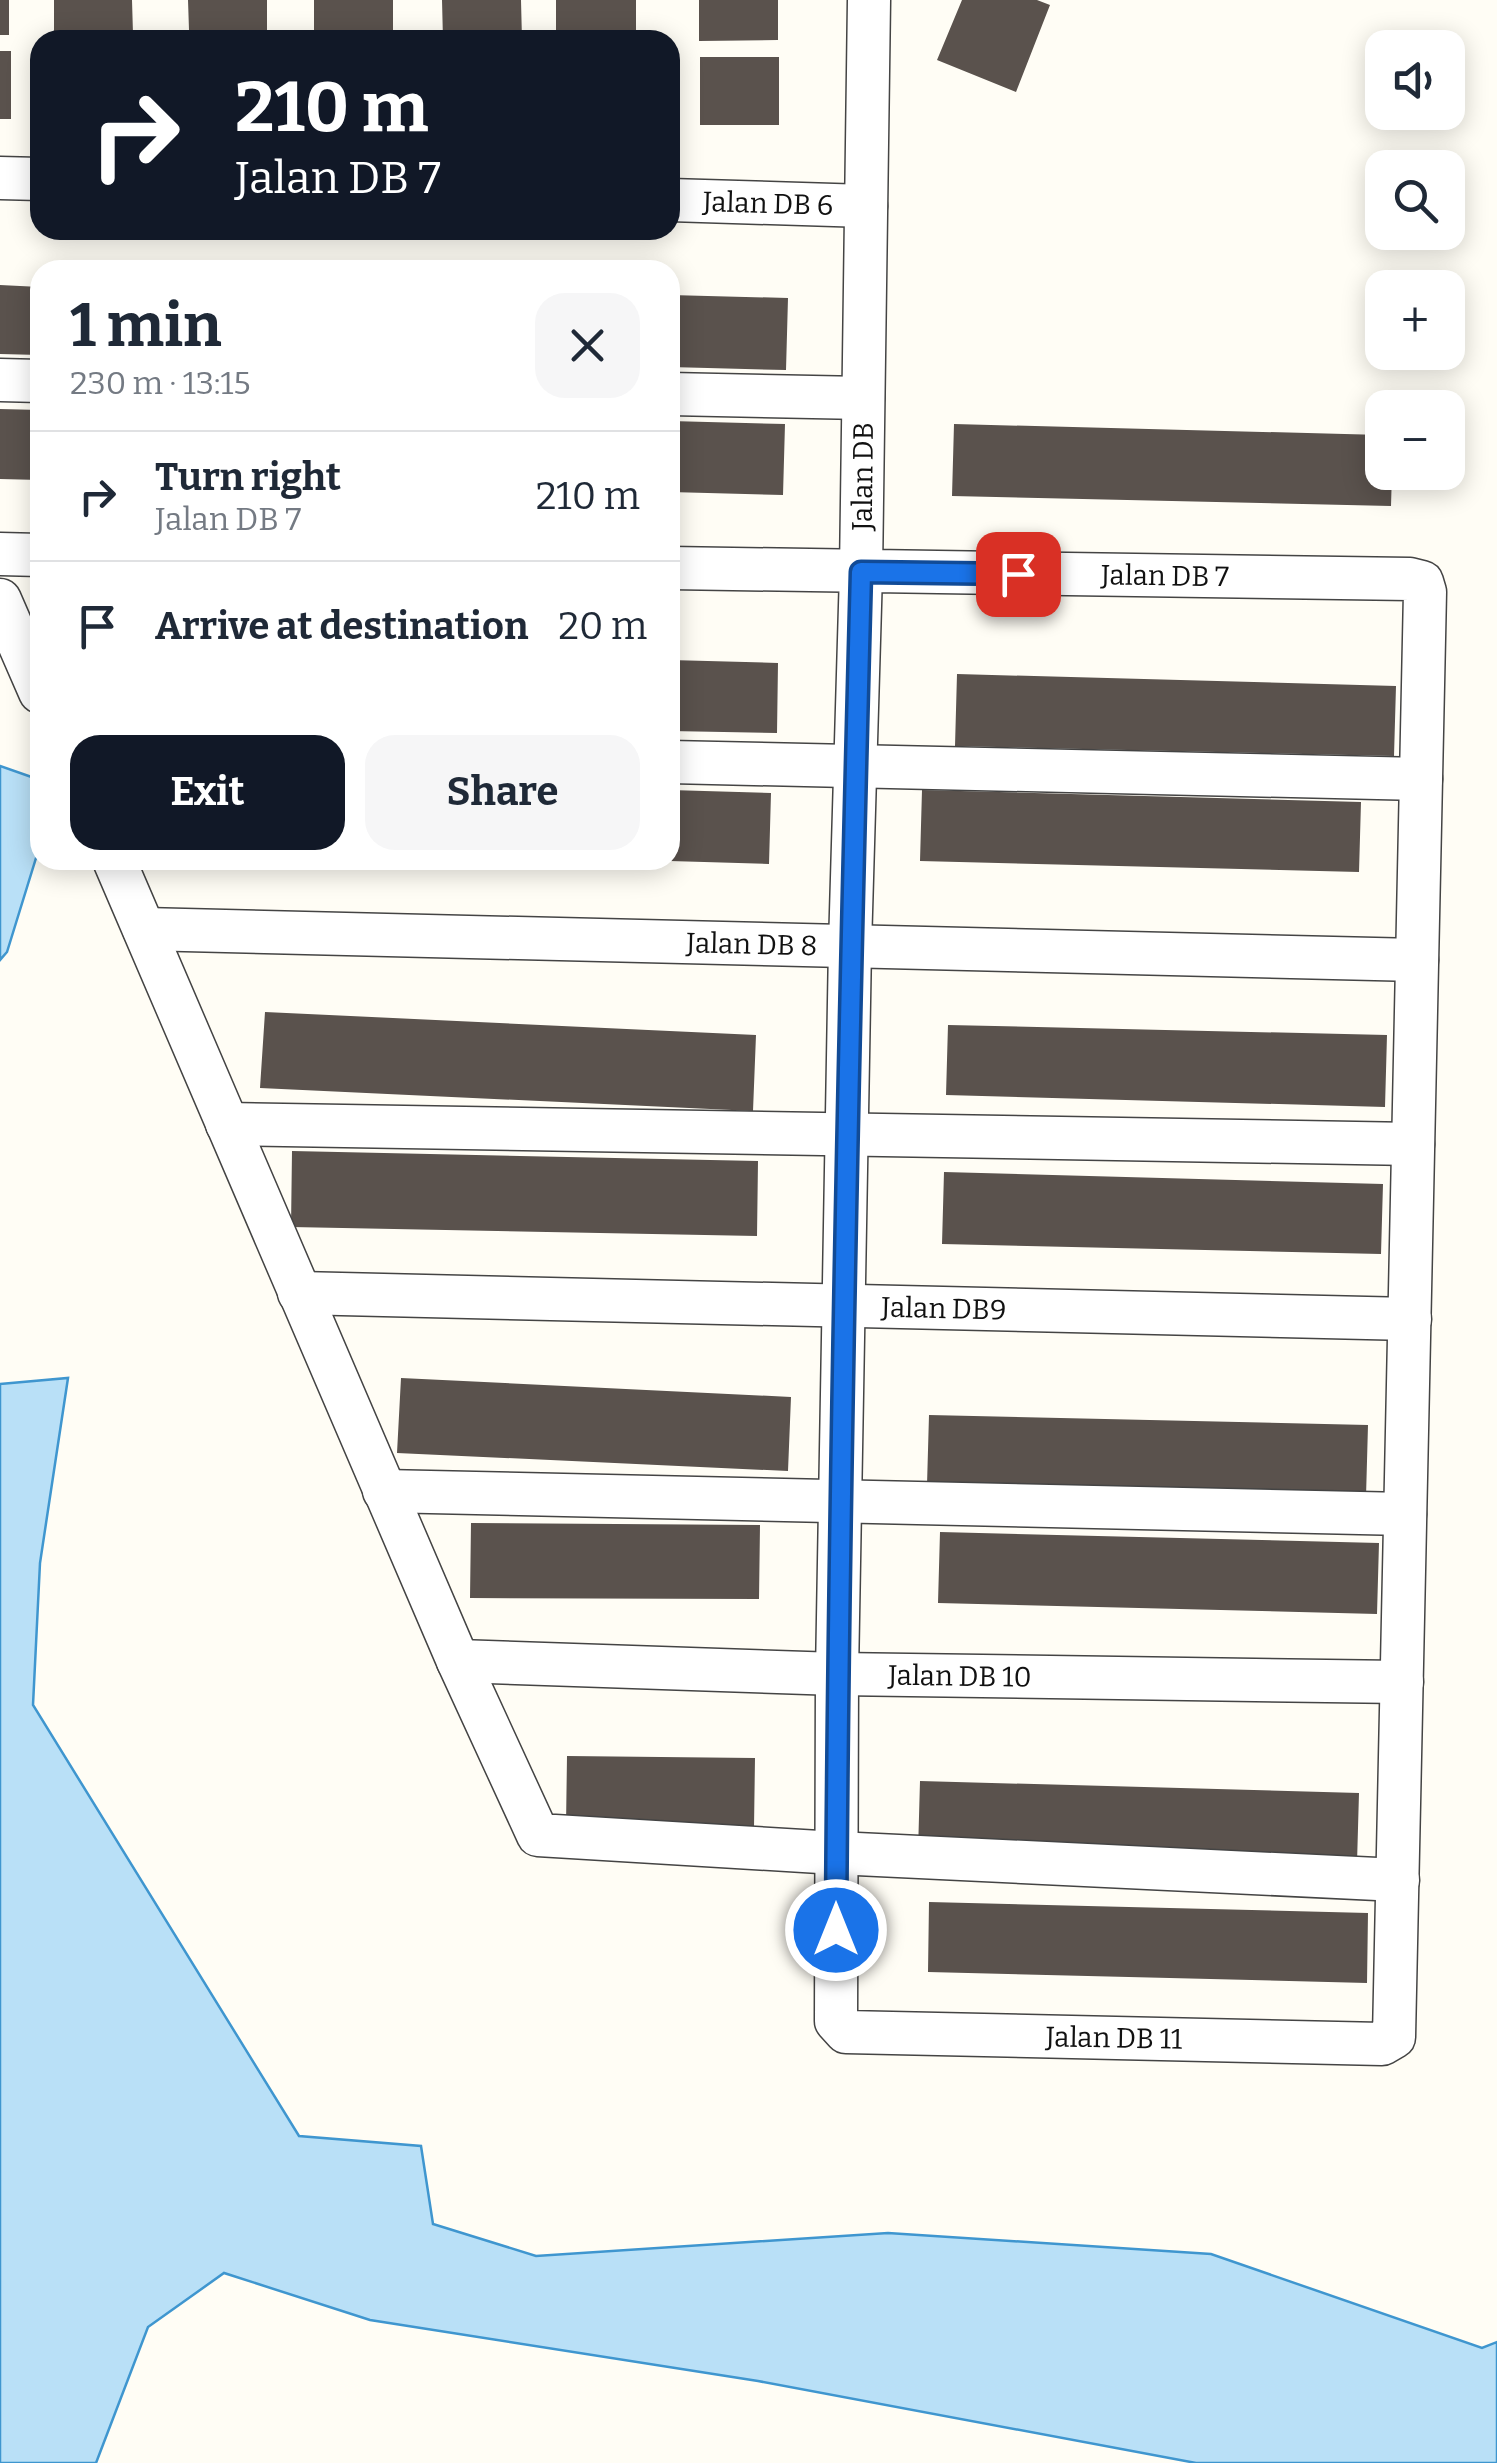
<!DOCTYPE html>
<meta charset="utf-8">
<style>
body{margin:0;font-family:Bitter,serif;background:#f6f6f7;color:#1f2937;height:100vh;display:flex;flex-direction:column;font-size:38px;white-space:nowrap}
*{box-sizing:border-box;margin:0}
p{font-size:32px;color:#747a83}
.icon{flex:none;width:55px;height:55px;fill:none;stroke:currentColor;stroke-width:2;stroke-linecap:round;stroke-linejoin:round}
.map{position:relative;flex:1;overflow:hidden}
.sheet{position:absolute;left:30px;top:260px;width:650px;height:610px;display:flex;flex-direction:column;background:#fff;border-radius:30px;box-shadow:0 5px 25px #0003}
.sheet>*{flex:none}
.guide{position:absolute;left:30px;top:30px;width:650px;height:210px;border-radius:30px;box-shadow:0 5px 25px #0003;background:#111827;color:#fff;overflow:hidden}
.fabs{position:absolute;left:1365px;top:30px;display:grid;gap:20px}
.fabs a{display:grid;place-items:center;width:100px;height:100px;border-radius:20px;background:#fff;box-shadow:0 5px 25px #0003;font-size:50px}
.pin{position:absolute;display:grid;place-items:center;width:85px;height:85px;color:#fff;margin:-42px;border-radius:20px;box-shadow:0 5px 15px #0006}
.me{position:absolute;width:110px;margin:-55px;rotate:0deg;stroke-linejoin:round;filter:drop-shadow(0 0 8px #0008)}
.turn{display:flex;align-items:center;gap:35px;height:210px;padding:0 40px;font-size:45px}
.turn .icon{width:130px;height:130px;stroke-width:2.5}
.turn b{display:block;font-size:70px;line-height:85px}
.round{display:grid;place-items:center;flex:none;width:105px;height:105px;border-radius:30px;background:#f6f6f7}
.head{display:flex;align-items:center;justify-content:space-between;height:170px;padding:0 40px}
h1{font-size:60px;font-weight:700;line-height:75px}
.button{display:flex;gap:20px;margin-top:auto;padding:20px 40px}
.button a{flex:1;height:115px;border-radius:30px;background:#111827;color:#fff;font-size:40px;font-weight:700;line-height:115px;text-align:center}
.button a+a{background:#f6f6f7;color:#1f2937}
ul{padding:0;list-style:none}
li{display:flex;align-items:center;gap:30px;height:130px;padding:0 40px;border-top:2px solid #e0e1e3}
li div{flex:1}
li b{display:block;font-size:38px}
li em{font-style:normal}
.map>svg:first-child{display:block}
.water{fill:#b9e0f7;stroke:#3f96cf;stroke-width:2.5}
.building{fill:#5a524d}
.lines{fill:none;stroke-linecap:round;stroke-linejoin:round}
.minor-casing{stroke:#444;stroke-width:45}
.minor{stroke:#fff;stroke-width:42}
.route-casing{stroke:#114b97;stroke-width:25}
.route{stroke:#1a73e8;stroke-width:18}
.labels{text-anchor:middle;dominant-baseline:central;stroke-width:10;stroke-linejoin:round;paint-order:stroke}
.street-label{font-size:28px;fill:#111;stroke:#fff}
</style>
<div class="map">
<svg width="1497" height="2463" viewBox="0 0 1497 2463">
<rect width="100%" height="100%" fill="#fffdf5"/>
<path class="water" d="M0 766 40 780V845L7 952 0 960Z
M68 1378 40 1563 33 1705 299 2136 421 2146 433 2224 536 2256 888 2233 1211 2254 1482 2348 1497 2342V2463H1196L758 2381 370 2320 224 2273 148 2327 96 2463H0V1384Z"/>
<path class="building" d="M0 0H9V35H0Z
M54 0H132L133 34 54 35Z
M188 0H267V30H189Z
M314 0H393V36L314 37Z
M442 0H521L522 40H443Z
M556 0H636V40H556Z
M699 0H778V40L699 41Z
M962 0H1037L1050 5 1016 92 937 60Z
M0 51H11V119H0Z
M700 57H779V125H700Z
M0 285 40 287V355L0 354Z
M670 295 788 298 786 370 670 367Z
M0 409 40 410V480L0 479Z
M670 421 785 424 783 495 670 492Z
M954 424 1382 435V472H1392L1391 506 952 496Z
M670 660 778 663 777 733 670 731Z
M957 674 1396 686 1394 756 955 746Z
M670 790 771 793 769 864 670 861Z
M922 790 1361 802 1359 872 920 861Z
M265 1012 756 1035 753 1111 260 1088Z
M948 1025 1387 1035 1385 1107 946 1095Z
M292 1151 758 1161 757 1236 291 1227Z
M944 1172 1383 1184 1381 1254 942 1244Z
M401 1378 791 1397 788 1471 397 1453Z
M929 1415 1368 1425 1366 1497 927 1485Z
M471 1523 760 1525 759 1599 470 1598Z
M940 1532 1379 1543 1377 1614 938 1603Z
M567 1756 755 1758 754 1828 566 1826Z
M920 1781 1359 1793 1357 1863 918 1852Z
M929 1902 1368 1913 1367 1983 928 1972Z"/>
<g class="lines">
<g class="minor-casing">
<g id="minor">
<path d="M0 178 40 179"/>
<path id="s1" d="M670 200 866 206"/>
<path d="M0 380 40 381"/>
<path d="M670 394 863 398"/>
<path d="M0 554 40 555"/>
<path id="s2" d="M670 568 1410 579 1422 582 1425 592 1394 2037 1382 2044 846 2032 836 2021 837 1674 850 946 861 572 869 0"/>
<path d="M0 600 40 692"/>
<path d="M670 762 1421 779"/>
<path d="M114 860 458 1661 538 1835 836 1853 1398 1880"/>
<path id="s3" d="M144 929 1417 960"/>
<path d="M227 1124 1413 1144"/>
<path id="s4" d="M299 1293 1410 1319"/>
<path d="M384 1491 1405 1514"/>
<path id="s5" d="M458 1661 837 1674 1402 1682"/>
</g>
</g>
<use href="#minor" class="minor"/>
</g>
<g class="lines">
<g class="route-casing">
<path id="route" d="M836 1930C839 1477 849 1024 861 572L1018 574"/>
</g>
<use href="#route" class="route"/>
</g>
<g class="labels">
<g class="street-label">
<text stroke="none"><textPath href="#s1" startOffset="98">Jalan DB 6</textPath></text>
<text stroke="none"><textPath href="#s2" startOffset="4318">Jalan DB</textPath></text>
<text stroke="none"><textPath href="#s2" startOffset="495">Jalan DB 7</textPath></text>
<text stroke="none"><textPath href="#s3" startOffset="608">Jalan DB 8</textPath></text>
<text stroke="none"><textPath href="#s4" startOffset="645">Jalan DB9</textPath></text>
<text stroke="none"><textPath href="#s5" startOffset="502">Jalan DB 10</textPath></text>
<text transform="translate(1114 2038) rotate(1)">Jalan DB 11</text>
</g>
</g>
</svg>
<div class="fabs">
<a><svg class="icon" aria-label="sound" viewBox="0 0 24 24"><path d="M4 9h4l5-4v14l-5-4H4zM17 9q2 3 0 6"/></svg></a>
<a><svg class="icon" aria-label="search" viewBox="0 0 24 24"><circle cx="10" cy="10" r="6"/><path d="M15 15l6 6"/></svg></a>
<a>+</a>
<a>−</a>
</div>
<div class="pin" style="left:1018px;top:574px;background:#d93025"><svg class="icon" aria-label="arrive" viewBox="0 0 24 24"><path d="M6 21V4h12l-3 4 3 4H6"/></svg></div>
<svg class="me" style="left:836px;top:1930px" viewBox="-20 -20 40 40"><circle r="17" fill="#1a73e8" stroke="#fff" stroke-width="3"/><path d="M0-11L8 9 0 5-8 9z" fill="#fff"/></svg>
<div class="guide">
<div class="turn"><svg class="icon" aria-label="right" viewBox="0 0 24 24"><path d="M7 20v-9h11M14 6l5 5-5 5"/></svg><div><b>210 m</b>Jalan DB 7</div></div>
</div>
<section class="sheet">
<div class="head"><div><h1>1 min</h1><p>230 m · 13:15</p></div><a class="round"><svg class="icon" aria-label="close" viewBox="0 0 24 24"><path d="M6 6l12 12M18 6L6 18"/></svg></a></div>
<ul>
<li><svg class="icon" aria-label="right" viewBox="0 0 24 24"><path d="M7 20v-9h11M14 6l5 5-5 5"/></svg><div><b>Turn right</b><p>Jalan DB 7</p></div><em>210 m</em></li>
<li><svg class="icon" aria-label="arrive" viewBox="0 0 24 24"><path d="M6 21V4h12l-3 4 3 4H6"/></svg><div><b>Arrive at destination</b></div><em>20 m</em></li>
</ul>
<div class="button"><a>Exit</a><a>Share</a></div>
</section>
</div>
